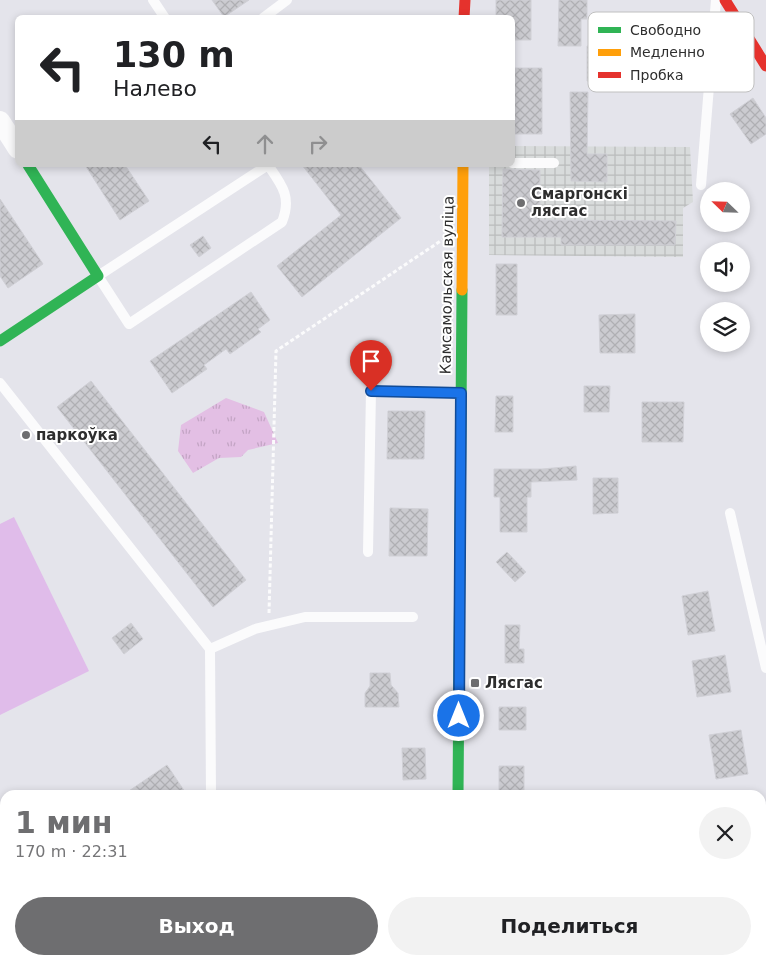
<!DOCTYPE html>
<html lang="ru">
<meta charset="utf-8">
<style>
body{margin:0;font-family:"DejaVu Sans",sans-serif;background:#f2f2f2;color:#202124;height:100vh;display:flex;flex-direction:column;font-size:19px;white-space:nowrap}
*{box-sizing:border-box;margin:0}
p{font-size:16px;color:#757577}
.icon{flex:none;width:28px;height:28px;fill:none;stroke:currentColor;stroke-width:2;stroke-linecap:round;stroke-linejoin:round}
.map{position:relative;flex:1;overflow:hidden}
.details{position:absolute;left:0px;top:790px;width:766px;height:175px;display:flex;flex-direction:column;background:#fff;border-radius:15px 15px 0 0;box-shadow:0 2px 8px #0003}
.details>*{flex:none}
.top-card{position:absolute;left:15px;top:15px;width:500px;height:152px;border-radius:8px;box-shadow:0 2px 8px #0003;background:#fff;color:#202124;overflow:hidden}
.needle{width:32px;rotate:293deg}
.fabs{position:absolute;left:700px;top:182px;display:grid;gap:10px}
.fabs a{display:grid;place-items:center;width:50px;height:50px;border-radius:50%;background:#fff;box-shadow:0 2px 8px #0003;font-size:25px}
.pin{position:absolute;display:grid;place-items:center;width:42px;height:42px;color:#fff;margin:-51px -21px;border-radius:50% 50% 50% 0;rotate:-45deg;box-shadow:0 0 5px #0007}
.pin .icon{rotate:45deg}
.me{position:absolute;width:55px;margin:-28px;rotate:0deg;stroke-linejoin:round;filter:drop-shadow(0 0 4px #0008)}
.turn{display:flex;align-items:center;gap:18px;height:105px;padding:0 15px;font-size:22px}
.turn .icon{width:65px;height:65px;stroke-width:2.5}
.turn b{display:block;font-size:35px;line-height:42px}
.lanes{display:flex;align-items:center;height:48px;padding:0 15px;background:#0003;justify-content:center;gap:25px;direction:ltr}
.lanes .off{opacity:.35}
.round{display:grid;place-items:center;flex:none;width:52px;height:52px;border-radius:26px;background:#f2f2f2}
.head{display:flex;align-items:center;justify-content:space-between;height:85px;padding:0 15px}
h1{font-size:30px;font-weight:700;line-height:38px;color:#6e6e70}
.button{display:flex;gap:10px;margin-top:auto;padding:10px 15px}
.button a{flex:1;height:58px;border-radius:30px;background:#6e6e70;color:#fff;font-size:20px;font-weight:700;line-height:58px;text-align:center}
.button a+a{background:#f2f2f2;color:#202124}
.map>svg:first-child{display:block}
.industrial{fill:url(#industrial-grid)}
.park{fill:url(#park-tufts)}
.pitch{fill:#e0bcea}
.building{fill:url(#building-cross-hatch);stroke:#d0d0d6}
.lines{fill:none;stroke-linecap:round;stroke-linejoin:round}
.path{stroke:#fbfbfc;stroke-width:3;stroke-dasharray:4 2.5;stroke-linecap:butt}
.lane{stroke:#fbfbfc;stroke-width:10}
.street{stroke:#fbfbfc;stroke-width:20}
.fast{stroke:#30b455;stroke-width:11}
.slow{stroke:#ff9f0a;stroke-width:11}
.jam{stroke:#e5322d;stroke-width:11}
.route-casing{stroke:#114b97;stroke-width:12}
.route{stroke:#1a73e8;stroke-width:9}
.poi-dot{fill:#6e6e70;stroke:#fff;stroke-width:2}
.labels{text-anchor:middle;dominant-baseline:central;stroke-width:4;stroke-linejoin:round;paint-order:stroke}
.poi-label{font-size:15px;font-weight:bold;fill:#2e2e2e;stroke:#fff;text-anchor:start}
.street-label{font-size:15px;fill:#2e2e2e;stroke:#fff}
.key{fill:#fff;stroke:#c0c0c0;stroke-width:1}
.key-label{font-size:14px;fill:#2e2e2e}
</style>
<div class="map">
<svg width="766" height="965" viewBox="0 0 766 965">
<defs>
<pattern id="industrial-grid" width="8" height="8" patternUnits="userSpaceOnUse" patternTransform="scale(1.25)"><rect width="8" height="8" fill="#d8dbdb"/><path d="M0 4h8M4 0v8" fill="none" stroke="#babcbc"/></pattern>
<pattern id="park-tufts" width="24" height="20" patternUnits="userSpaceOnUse" patternTransform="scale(1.25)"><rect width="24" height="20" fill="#e3bfe4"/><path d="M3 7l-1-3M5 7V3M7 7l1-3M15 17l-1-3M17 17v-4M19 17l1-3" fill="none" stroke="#c3a4c4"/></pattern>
<pattern id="building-cross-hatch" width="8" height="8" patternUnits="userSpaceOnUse" patternTransform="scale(1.25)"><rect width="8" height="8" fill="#cbcbd0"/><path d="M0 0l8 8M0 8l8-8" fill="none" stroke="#afafb3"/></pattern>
</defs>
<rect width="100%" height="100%" fill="#e4e4eb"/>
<path class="industrial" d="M513 146 690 147 693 202 683 208V257L489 255V165H512Z"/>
<path class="park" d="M226 398 264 412 278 443 248 450 241 457 219 458 193 473 178 451 181 425Z"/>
<path class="pitch" d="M14 517 89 671 0 715V524Z"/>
<path class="building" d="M212 0H249L224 17Z
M496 0H531V40H512V18H496Z
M559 0H587V19H581V46H558Z
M587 46H608V81H587Z
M512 68H542V134H512Z
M570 92H588L587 154H607V182L571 181Z
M753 98 766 118V134L751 144 730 114Z
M85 165H125L149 201 120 220Z
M302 165H359L401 218 302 297 277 266 341 215Z
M503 169 540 170V220L676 221 675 245H561V237H502Z
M0 199 43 264 8 288 0 276Z
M203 236 211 248 199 257 190 245Z
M496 264H517V315H496Z
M251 292 270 320 258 329 261 332 230 354 226 349 204 365 207 369 172 393 150 361Z
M635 314V353H600L599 315Z
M91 381 246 580 213 607 57 407Z
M584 386H610L609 412H584Z
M496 396H513V432H495Z
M642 402H684L683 442H642Z
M388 411H425L424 459H387Z
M576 466 577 480 531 482V497H527V532H500V497H494V469H542Z
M593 478H618V513L593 514Z
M390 508 428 509 427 556H389Z
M507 552 526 572 515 582 496 562Z
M708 591 715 631 688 635 682 596Z
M131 623 143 639 124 654 112 638Z
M505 625H520L519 649H524V663H505Z
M725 655 731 692 697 697 692 661Z
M370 673H390L391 685 398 693 399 707H365V693L370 686Z
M499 707H526V730H499Z
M741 730 748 774 716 779 709 735Z
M402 748H425L426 779 403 780Z
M167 765 187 795H123Z
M499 766H524V792H499Z"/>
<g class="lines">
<path class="path" d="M269 613 276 351 442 240"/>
<path class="lane" d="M153 0 165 18
M263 18 287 0
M512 163H554
M268 165C282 185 292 197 282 222L129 324 98 276 268 165
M701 185 716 0
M0 383 210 649 211 795
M730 513 766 668
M368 552 371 391 461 393
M210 649 255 629 305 617H413
M62 965 69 960"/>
<path class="street" d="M0 121 18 149"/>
<path class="fast" d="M0 341 98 276 28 165
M458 795 462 290
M457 960V965"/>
<path class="slow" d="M462 290 463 165"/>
<path class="jam" d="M725 0 766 66
M464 18 465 0"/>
</g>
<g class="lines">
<g class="route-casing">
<path id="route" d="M371 391 461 393 459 716"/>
</g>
<use href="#route" class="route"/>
</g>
<g class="poi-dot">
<circle cx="521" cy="203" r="5"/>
<circle cx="26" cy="435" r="5"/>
<rect x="470" y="678" width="10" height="10" rx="2.5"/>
</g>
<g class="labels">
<g class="poi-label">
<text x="531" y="194">Смаргонскі<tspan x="531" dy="17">лясгас</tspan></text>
<text x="36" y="435">паркоўка</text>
<text x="485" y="683">Лясгас</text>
</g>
<g class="street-label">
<text transform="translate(447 285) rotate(-89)">Камсамольская вуліца</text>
</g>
</g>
<rect x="588" y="12" width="166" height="80" rx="8" class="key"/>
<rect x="598" y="27" width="23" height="6" fill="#30b455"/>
<rect x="598" y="49" width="23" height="7" fill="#ff9f0a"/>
<rect x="598" y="72" width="23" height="6" fill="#e5322d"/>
<g class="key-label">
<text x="630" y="35">Свободно</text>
<text x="630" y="57">Медленно</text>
<text x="630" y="80">Пробка</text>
</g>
</svg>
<div class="fabs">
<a><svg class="needle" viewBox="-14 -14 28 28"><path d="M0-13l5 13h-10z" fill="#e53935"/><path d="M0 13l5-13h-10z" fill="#757577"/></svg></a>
<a><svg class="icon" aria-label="sound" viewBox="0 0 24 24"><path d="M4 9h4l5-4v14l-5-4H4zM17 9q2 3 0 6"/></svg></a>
<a><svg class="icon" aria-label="layers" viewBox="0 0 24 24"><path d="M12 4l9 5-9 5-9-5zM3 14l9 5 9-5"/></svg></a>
</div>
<div class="pin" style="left:371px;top:391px;background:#d93025"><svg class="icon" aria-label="arrive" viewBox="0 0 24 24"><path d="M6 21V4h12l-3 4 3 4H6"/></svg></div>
<svg class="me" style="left:459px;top:716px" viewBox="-20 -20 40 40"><circle r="17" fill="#1a73e8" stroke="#fff" stroke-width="3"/><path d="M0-11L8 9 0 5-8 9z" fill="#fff"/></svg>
<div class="top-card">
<div class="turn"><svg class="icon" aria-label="left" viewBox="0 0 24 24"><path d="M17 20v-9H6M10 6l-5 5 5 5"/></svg><div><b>130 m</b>Налево</div></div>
<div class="lanes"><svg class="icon" aria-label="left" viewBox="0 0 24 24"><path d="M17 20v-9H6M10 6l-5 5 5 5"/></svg><svg class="icon off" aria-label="ahead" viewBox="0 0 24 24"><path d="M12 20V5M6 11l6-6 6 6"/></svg><svg class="icon off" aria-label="right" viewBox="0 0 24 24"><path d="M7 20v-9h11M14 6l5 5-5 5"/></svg></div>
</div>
<section class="details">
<div class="head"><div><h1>1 мин</h1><p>170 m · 22:31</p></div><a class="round"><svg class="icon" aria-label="close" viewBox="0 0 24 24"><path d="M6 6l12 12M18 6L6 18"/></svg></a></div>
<div class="button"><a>Выход</a><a>Поделиться</a></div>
</section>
</div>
